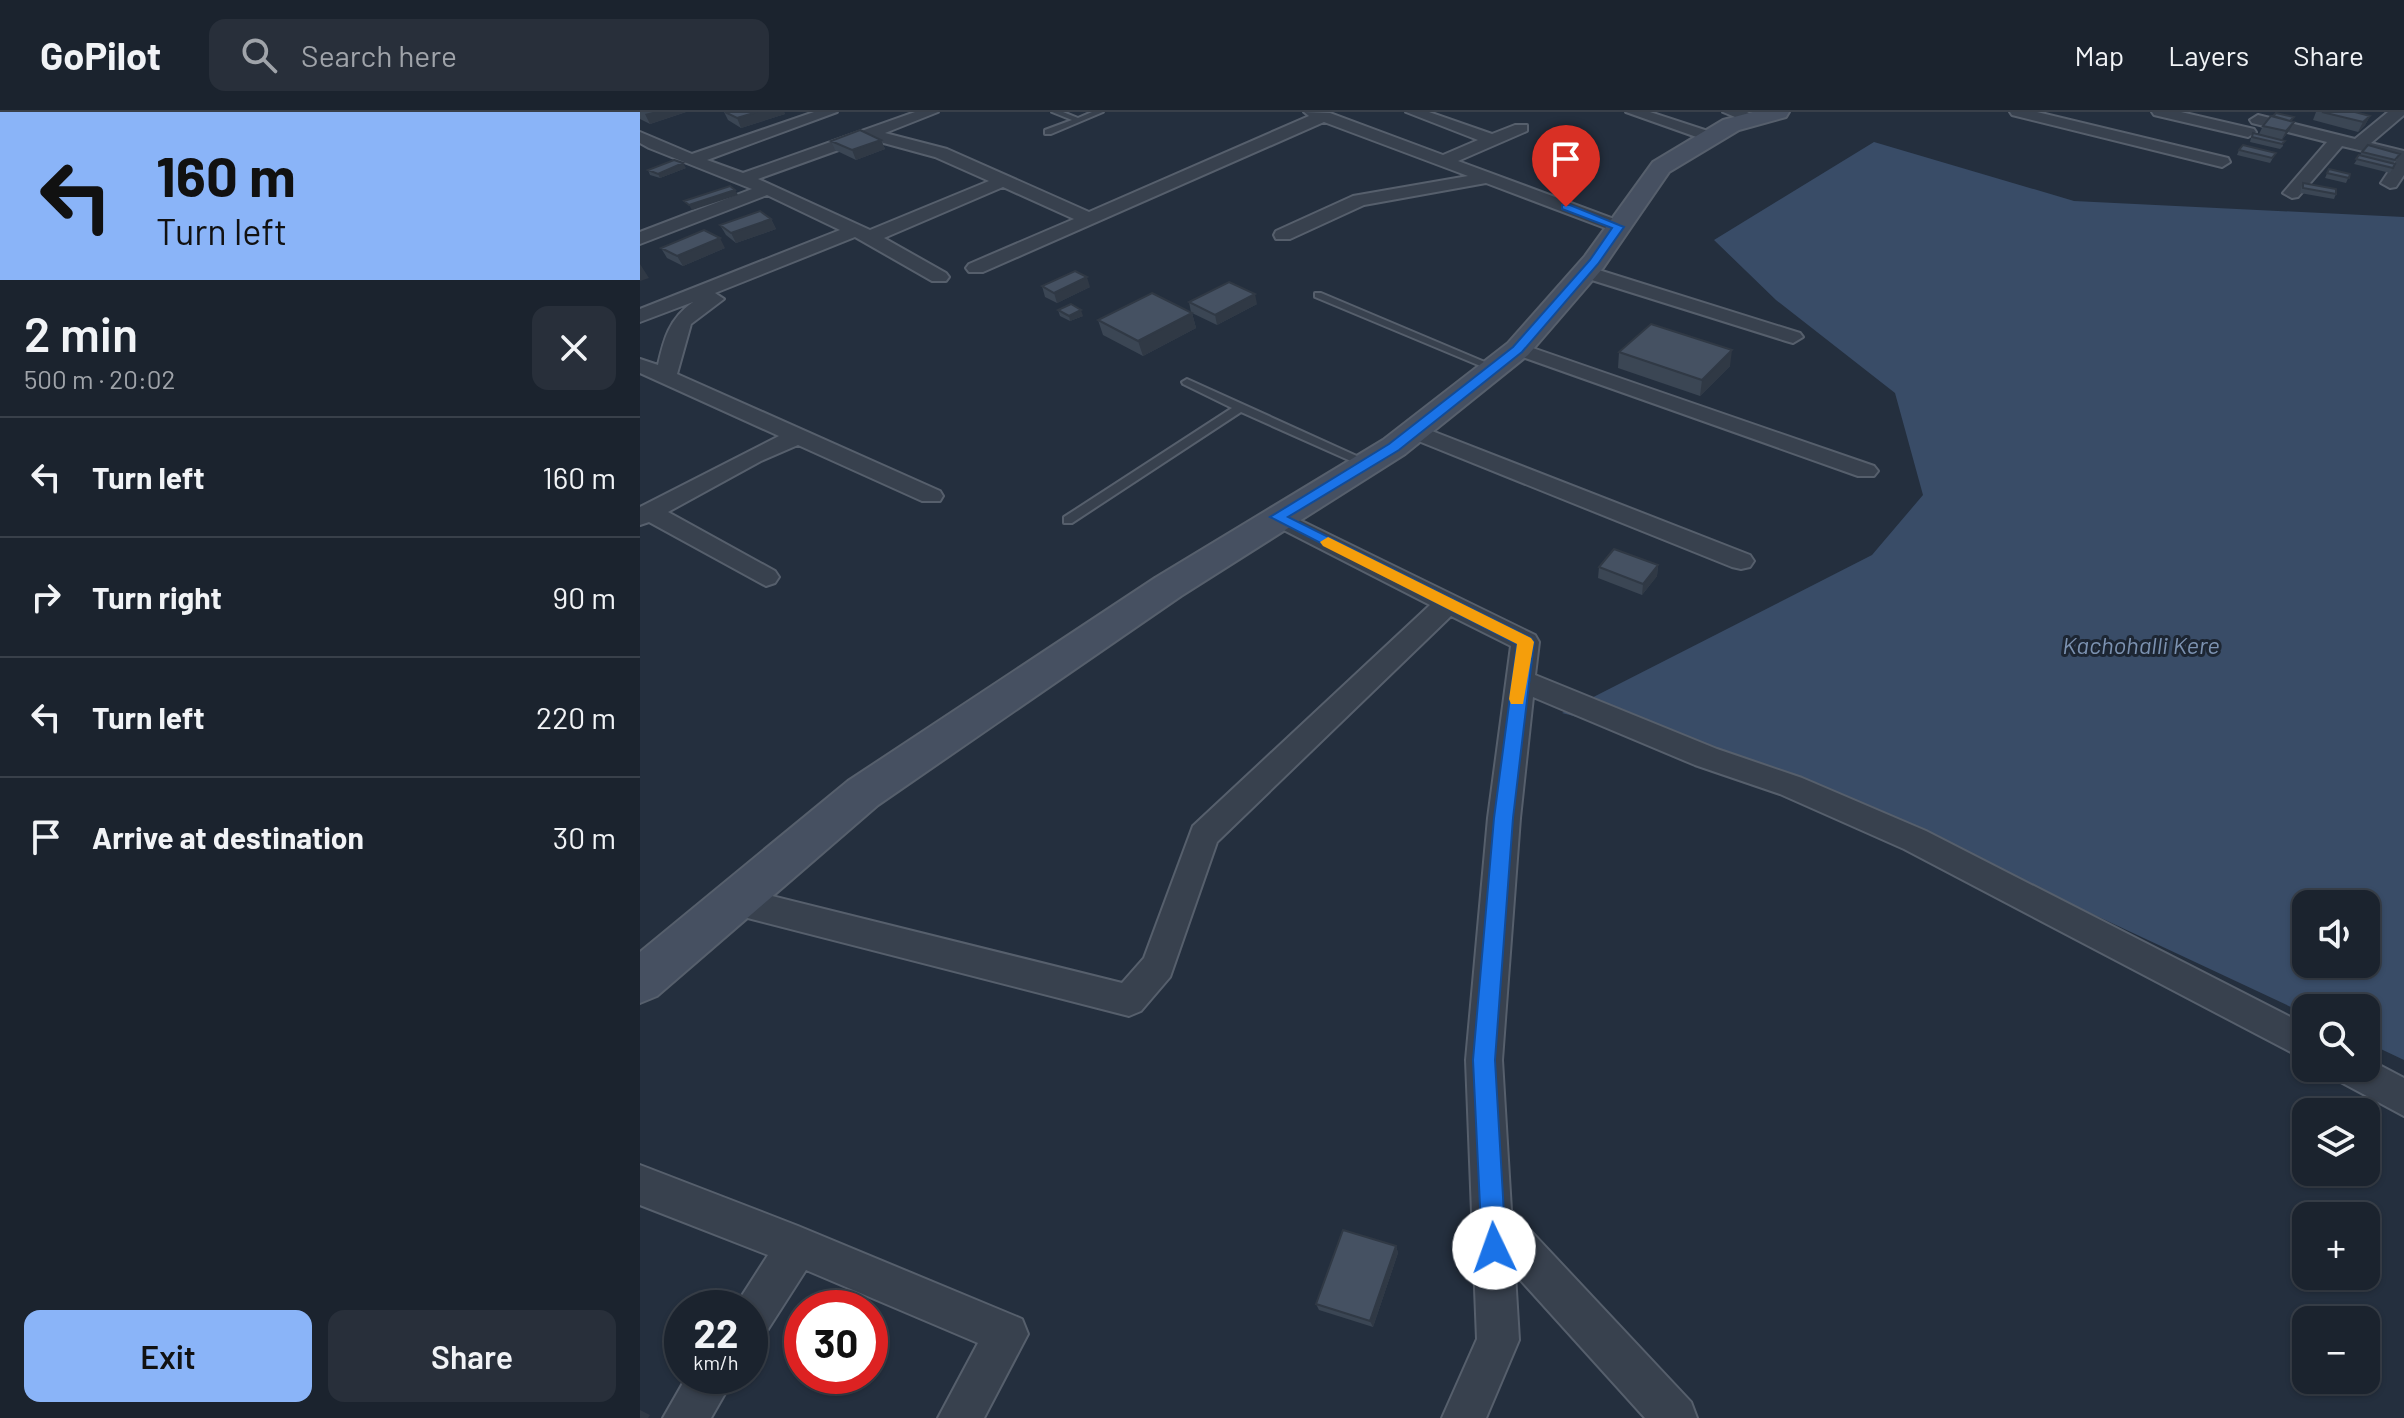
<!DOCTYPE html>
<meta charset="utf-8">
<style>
body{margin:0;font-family:Barlow,sans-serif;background:#282f3a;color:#f1f3f6;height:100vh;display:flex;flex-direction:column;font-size:30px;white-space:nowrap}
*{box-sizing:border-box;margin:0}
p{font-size:26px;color:#a0a4aa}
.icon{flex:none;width:44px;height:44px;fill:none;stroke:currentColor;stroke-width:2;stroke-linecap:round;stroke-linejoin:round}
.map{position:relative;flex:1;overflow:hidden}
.drawer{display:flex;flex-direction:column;background:#1b232e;width:640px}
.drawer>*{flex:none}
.top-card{background:#8ab4f8;color:#111;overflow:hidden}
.buttons{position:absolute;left:1652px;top:778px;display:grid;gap:16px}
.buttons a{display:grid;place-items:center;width:88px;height:88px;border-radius:16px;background:#1b232e;box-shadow:0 2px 6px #0004,0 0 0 2px #39404a;font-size:40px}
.speed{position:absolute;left:24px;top:1178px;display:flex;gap:16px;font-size:40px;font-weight:700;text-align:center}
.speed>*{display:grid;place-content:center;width:104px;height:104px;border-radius:50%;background:#1b232e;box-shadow:0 2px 6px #0004,0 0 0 2px #39404a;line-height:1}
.speed small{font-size:20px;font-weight:400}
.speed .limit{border:12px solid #d22;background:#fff;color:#111}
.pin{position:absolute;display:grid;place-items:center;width:68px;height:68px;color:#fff;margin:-82px -34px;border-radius:50% 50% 50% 0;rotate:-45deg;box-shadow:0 0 8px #0007}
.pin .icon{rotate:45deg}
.me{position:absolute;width:88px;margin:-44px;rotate:357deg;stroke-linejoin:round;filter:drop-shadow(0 0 6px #0008)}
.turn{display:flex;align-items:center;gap:28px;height:168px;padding:0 24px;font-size:36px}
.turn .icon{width:104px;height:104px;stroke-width:2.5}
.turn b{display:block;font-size:56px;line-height:68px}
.round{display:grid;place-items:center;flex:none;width:84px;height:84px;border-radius:16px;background:#282f3a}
.overview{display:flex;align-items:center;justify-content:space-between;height:136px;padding:0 24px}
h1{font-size:48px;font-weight:600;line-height:60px}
.primary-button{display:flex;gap:16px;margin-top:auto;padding:16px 24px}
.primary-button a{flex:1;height:92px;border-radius:16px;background:#8ab4f8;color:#111;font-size:32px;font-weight:600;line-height:92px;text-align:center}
.primary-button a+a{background:#282f3a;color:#f1f3f6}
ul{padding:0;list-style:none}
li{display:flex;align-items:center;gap:24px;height:120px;padding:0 24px;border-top:2px solid #39404a}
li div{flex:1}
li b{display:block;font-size:30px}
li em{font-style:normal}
header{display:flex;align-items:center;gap:48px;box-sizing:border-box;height:112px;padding:0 40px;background:#1b232e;border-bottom:2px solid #39404a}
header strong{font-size:38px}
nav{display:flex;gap:44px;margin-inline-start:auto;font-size:28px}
.search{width:560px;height:72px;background:#282f3a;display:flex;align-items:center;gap:20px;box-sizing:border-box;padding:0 28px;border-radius:16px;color:#a0a4aa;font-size:30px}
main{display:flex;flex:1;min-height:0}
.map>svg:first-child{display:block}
.water{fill:#394c67;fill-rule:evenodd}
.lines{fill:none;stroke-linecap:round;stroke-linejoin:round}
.lane-casing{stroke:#565f6c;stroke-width:4}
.street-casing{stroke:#565f6c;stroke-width:4}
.secondary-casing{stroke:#565f6c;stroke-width:4}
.lane{fill:#38414e;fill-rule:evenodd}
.street{fill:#38414e;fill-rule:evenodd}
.secondary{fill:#465061;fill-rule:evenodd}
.wall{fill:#3b4654}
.shaded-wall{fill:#303945}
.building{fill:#455162;stroke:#303945;stroke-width:2}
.route{fill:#1a73e8;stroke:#114b97;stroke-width:2}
.slow{fill:#f59e0b}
.labels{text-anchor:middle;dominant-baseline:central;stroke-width:6;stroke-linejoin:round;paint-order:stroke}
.water-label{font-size:24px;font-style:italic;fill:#7c92b1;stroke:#1d2633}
</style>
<header>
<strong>GoPilot</strong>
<div class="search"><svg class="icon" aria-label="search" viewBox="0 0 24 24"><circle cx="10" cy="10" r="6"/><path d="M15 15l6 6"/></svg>Search here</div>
<nav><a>Map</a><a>Layers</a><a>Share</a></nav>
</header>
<main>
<section class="drawer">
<div class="top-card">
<div class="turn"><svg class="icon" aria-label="left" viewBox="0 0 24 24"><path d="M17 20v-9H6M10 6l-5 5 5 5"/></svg><div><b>160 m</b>Turn left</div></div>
</div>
<div class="overview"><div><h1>2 min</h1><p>500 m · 20:02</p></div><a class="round"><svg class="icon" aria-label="close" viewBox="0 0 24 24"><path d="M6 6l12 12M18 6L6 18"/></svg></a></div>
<ul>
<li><svg class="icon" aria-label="left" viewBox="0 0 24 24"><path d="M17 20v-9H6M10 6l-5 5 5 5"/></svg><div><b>Turn left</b></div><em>160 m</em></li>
<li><svg class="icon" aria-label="right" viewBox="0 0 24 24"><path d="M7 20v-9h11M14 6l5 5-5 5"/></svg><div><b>Turn right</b></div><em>90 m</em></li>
<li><svg class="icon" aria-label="left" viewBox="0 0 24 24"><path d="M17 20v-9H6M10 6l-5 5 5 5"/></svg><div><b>Turn left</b></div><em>220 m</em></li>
<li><svg class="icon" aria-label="arrive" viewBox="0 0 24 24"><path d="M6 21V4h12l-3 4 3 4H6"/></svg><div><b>Arrive at destination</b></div><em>30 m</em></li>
</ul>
<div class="primary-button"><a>Exit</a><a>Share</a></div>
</section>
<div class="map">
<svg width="1764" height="1306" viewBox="0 0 1764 1306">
<rect width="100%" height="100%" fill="#242f3e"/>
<path class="water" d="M1234 30 1434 89 1764 105V948L1726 930V896H1666V902L1151 661 922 601 1232 443 1283 383 1255 281 1136 188 1074 128ZM1666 792H1726V852H1666Z"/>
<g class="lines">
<g class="lane-casing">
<path id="lane" d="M412 0H423L438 6 452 0H463L411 22H405V18L432 8Z
M675 181H681L859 256 850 258 675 185Z
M547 267 730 350 731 352 730 354H722L601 300 432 411H424V405L592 296 543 272 542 270Z"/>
</g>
<g class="street-casing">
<path id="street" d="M174 0H197L67 48 103 61 275 0H298L245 21 307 37 449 100 669 4 664 0 690 1 803 43 838 28 766 0H789L852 22 875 13H887V19L818 49 985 111 988 115 979 120 973 119 846 71 724 93 650 127H636L634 123 636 119 713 84 828 64 684 10 343 160H329L326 156 329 152 434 107 363 75 244 126 306 161 309 165 306 169H292L215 125 75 181 84 187 51 212 37 262 300 379 303 384 300 389H282L158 333 121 349 28 400 135 459 139 465 135 471 126 474 9 410 0 413V395L139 324 0 261V247L18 253C24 227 29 207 53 190L0 210V197L200 118 127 83 0 132V120L112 77 9 36 0 31V20L52 42ZM229 27 295 45 349 69 230 118 118 67Z
M986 0H1010L1077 22 1079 25 1077 28H1065Z
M1083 0H1107L1120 7 1112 12Z
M1370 0H1397L1588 46 1590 50 1582 55 1372 3Z
M1512 0H1541L1614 17 1616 20 1608 25 1514 3Z
M1748 0H1764V3L1731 31 1764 39V63L1756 75 1750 76 1741 71 1757 47 1702 34 1658 85 1652 86 1643 81 1687 30 1612 11 1610 8 1618 3 1715 27Z
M946 154 1160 221 1163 225 1153 231 1146 229 939 164 936 160 939 156Z
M878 231 1234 354 1238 359 1234 364H1218L871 241 868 237 871 233Z
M774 312 1110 443 1114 449 1110 455 1101 457 1092 455 766 324 763 319 766 314Z
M637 397 895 523 899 530 895 563 1077 637 1162 666 1286 719 1666 913V948L1264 737 1140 682 1055 653 893 585 880 706 862 948 871 1098 1051 1290 1057 1306H1005L875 1162 879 1228 846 1306H802L837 1227 826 948 848 706 871 534 811 504 577 730 530 865 501 899 489 904 96 803 84 799 80 789 84 779 96 775 482 871 504 846 553 714 790 493 628 410 625 405 628 400Z
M1726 946 1764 966V1004L1697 968 1692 956H1726Z
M0 1053 158 1114 382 1207 388 1222 344 1306H298L338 1231 166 1158 125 1222 110 1228V1196H94L128 1143 0 1093Z
M47 1264H95L71 1306H23Z"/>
</g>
<g class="secondary-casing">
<path id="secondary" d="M1113 0H1149L1146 5 1099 18 1029 60 963 156 888 243 765 342 541 484 238 693 17 884 0 891V840L208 669 515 466 743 328 868 231 945 144 1013 50 1083 8Z"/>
</g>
<use href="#lane" class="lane"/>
<use href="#street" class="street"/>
<use href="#secondary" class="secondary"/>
</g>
<path class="wall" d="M0 0H46L10 12 0 7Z
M84 0H144L145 2 101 16 88 8Z
M1676 0H1715L1730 4 1725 13 1718 20 1673 8Z
M1652 9 1649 19 1642 28 1643 34 1640 37 1610 30 1611 26 1619 22 1623 14Z
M241 28 245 37 216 48 195 38 191 29Z
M1599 38 1636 41 1630 51 1597 43Z
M1722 40 1760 42 1753 52H1755L1750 61 1714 52Z
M46 56 20 66 10 63 8 58Z
M1689 57 1710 62 1706 71 1685 66Z
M1663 71 1696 82 1694 87 1660 81 1661 76Z
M131 107 136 117 96 131 86 123 80 113Z
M21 136H85L43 154 27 146Z
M402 174 450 175 417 191 405 185Z
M549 190 617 192 577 213 552 201 556 216 503 244 463 223 458 208 551 200Z
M418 198 443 204 430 209 420 204Z
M979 240 1090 254 1060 284 978 256Z
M1018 453 1017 464 1002 483 958 466 959 455Z
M756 1134 758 1141 733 1215 679 1198 676 1192Z"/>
<path class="shaded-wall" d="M13 0H46L10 12 5 2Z
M117 0H144L145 2 101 16 97 6Z
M1730 4 1725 13 1718 20 1723 10Z
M1654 10 1649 19 1641 29 1646 19Z
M241 28 245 37 216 48 212 38Z
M43 51 46 56 20 66 18 62Z
M95 78 98 83 52 98 49 93Z
M131 107 136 117 96 131 91 121Z
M80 126 85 136 43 154 37 144Z
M0 152 9 166 0 169Z
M447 165 450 175 417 191 414 181Z
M615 182 617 192 577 213 575 203Z
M441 198 443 204 430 209 429 204Z
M552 201 556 216 503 244 498 229Z
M1092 238 1090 254 1060 284 1062 268Z
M1018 453 1017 464 1002 483 1003 472Z
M756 1134 758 1141 733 1215 730 1209Z
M0 1298 10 1303 8 1306H0Z"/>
<path class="building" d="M85 0H117L97 6Z
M1682 0H1715L1730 4 1723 10Z
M1636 1 1654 5 1650 9 1633 4Z
M1631 4 1654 10 1646 19 1623 14Z
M220 18 241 28 212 38 191 29Z
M1613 21 1645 29 1642 32 1612 25Z
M1603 33 1636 41 1632 46 1599 38Z
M1728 33 1760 42 1755 48 1722 40Z
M1719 43 1755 52 1753 56 1716 47Z
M34 48 43 51 18 62 8 58Z
M1689 57 1710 62 1709 66 1687 61Z
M1663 71 1696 77V82L1663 76Z
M90 74 95 78 49 93 44 89Z
M120 99 131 107 91 121 80 113Z
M64 118 80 126 37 144 21 136Z
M435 159 447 165 414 181 402 174Z
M589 170 615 182 575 203 549 190Z
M512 181 552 201 498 229 458 208Z
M431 192 441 198 429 204 418 198Z
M1011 212 1092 238 1062 268 979 240Z
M974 437 1018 453 1003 472 959 455Z
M703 1118 756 1134 730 1209 676 1192Z"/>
<path class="route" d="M922 93H930L984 115 958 152 882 240 759 338 648 405 891 526 894 530 873 706 855 948 866 1136 863 1145 854 1148 845 1145 842 1136 833 948 854 706 877 532 630 405 749 332 873 235 950 148 972 116 922 97Z"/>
<path class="slow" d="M688 425 891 526 894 530 883 592H871L869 587 877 532 683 434 680 430Z"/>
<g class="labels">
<g class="water-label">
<text x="1501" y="532">Kachohalli Kere</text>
</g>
</g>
</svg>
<div class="buttons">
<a><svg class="icon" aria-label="sound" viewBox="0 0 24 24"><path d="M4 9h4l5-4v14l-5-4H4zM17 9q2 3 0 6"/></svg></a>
<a><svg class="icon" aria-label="search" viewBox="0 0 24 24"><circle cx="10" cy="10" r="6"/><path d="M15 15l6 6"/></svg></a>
<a><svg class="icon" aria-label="layers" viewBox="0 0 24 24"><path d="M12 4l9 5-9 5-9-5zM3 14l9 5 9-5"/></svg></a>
<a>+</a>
<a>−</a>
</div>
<div class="speed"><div>22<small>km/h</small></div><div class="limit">30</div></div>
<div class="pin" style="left:926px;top:95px;background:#d93025"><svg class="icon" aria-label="arrive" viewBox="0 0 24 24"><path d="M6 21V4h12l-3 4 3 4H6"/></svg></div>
<svg class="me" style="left:854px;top:1136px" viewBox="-20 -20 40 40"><circle r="19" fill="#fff"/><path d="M0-13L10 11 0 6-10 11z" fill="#1a73e8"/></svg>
</div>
</main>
